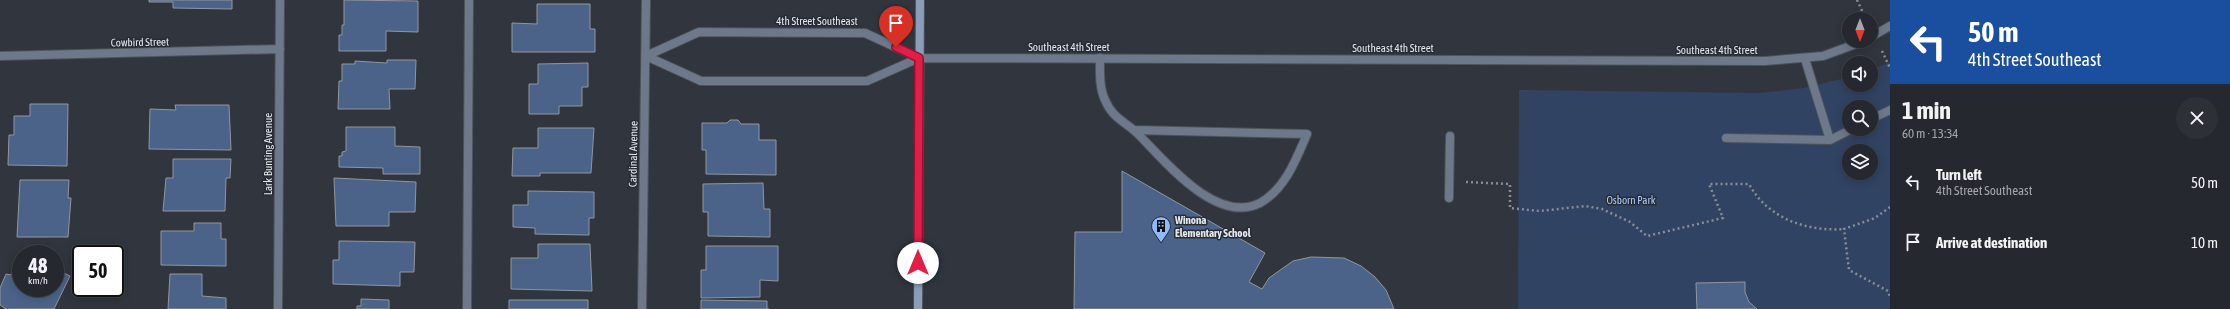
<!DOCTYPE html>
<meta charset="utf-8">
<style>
body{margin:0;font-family:"Asap Condensed",sans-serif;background:#2d3036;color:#f1f3f6;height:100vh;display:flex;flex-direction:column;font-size:15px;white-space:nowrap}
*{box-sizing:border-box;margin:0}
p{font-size:13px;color:#a3a6aa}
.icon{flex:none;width:22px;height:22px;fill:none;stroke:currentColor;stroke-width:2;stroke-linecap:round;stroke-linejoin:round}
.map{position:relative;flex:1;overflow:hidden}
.drawer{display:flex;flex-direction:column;background:#25282e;width:340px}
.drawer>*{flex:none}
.guide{background:#1a4fa0;color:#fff;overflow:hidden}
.needle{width:26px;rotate:180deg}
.fabs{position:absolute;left:1842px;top:12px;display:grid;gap:8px}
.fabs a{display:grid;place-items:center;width:36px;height:36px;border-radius:50%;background:#25282e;box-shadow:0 2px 10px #0003,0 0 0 1px #42444a;font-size:20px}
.speed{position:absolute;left:12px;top:245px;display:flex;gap:8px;font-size:20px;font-weight:700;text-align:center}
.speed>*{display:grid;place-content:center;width:52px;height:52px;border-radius:50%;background:#25282e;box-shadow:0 2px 10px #0003,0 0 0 1px #42444a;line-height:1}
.speed small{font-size:10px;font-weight:400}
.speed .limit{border:2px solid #111;border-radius:6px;background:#fff;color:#111}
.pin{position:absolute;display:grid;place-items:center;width:34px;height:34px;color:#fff;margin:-41px -17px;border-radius:50% 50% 50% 0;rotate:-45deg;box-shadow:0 0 4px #0007}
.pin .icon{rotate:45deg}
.me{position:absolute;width:44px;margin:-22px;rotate:0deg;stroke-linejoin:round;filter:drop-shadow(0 0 3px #0008)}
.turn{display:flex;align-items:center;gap:14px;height:84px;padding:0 12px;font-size:18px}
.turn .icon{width:52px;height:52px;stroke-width:2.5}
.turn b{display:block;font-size:28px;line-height:34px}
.round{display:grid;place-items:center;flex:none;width:42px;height:42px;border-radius:21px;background:#2d3036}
.overview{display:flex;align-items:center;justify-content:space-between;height:68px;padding:0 12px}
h1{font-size:24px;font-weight:700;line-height:30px}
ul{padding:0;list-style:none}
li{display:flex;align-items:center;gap:12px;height:60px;padding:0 12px}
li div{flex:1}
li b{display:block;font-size:15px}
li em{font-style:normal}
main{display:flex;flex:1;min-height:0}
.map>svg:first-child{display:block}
.green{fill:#304362;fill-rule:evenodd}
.building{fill:#4c6389;stroke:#9096a0}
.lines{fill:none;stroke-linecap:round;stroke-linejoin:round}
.lane-casing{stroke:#4e535a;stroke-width:10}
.street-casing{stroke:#4e535a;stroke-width:10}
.secondary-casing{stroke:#4e535a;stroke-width:10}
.path{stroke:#898e94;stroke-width:2.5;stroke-dasharray:2 3;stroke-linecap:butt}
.lane{stroke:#6d788a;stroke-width:8}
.street{stroke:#6d788a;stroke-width:8}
.secondary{stroke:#8c9db9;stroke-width:8}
.route-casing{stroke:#92132f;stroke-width:10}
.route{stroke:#e11d48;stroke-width:7}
.labels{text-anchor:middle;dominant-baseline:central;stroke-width:3;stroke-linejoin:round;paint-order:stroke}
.street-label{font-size:11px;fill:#e5e9ee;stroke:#272c34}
.park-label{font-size:11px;fill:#adcbfd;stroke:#272c34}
.poi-label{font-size:11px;font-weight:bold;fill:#e5e9ee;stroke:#272c34;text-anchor:start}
</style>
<main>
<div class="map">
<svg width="1890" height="309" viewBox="0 0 1890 309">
<rect width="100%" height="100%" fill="#31363e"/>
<path class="green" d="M1890 62V309H1518L1519 90 1760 93 1804 88 1849 77V85H1871V70ZM1849 107H1871V129H1849ZM1849 151H1871V173H1849Z"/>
<path class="building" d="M149 0H232V9L173 8V2H149Z
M344 0 418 1V32L386 31V51H339V35H342V25H344Z
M537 4H590V29H595V52H512V23L537 24Z
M387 60H416L415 89H389L390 109H338L339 81H342V64H355V61L387 63Z
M588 63V87H582V106H559V114H529V84H538V64Z
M30 104H68L67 166 8 165 9 135H14V116H30Z
M175 105H229L231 150 149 149 150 109 176 110Z
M730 120H738L741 124H759V140H776V175L706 174V150H702V123H727Z
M346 127H395V146L420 147V174H383V168L339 167V156H342V152L346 151Z
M538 128H594L591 173H540V176H512L513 148H538Z
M173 159H231L230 178H226L225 211H163L166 178H173Z
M1122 171 1265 253 1249 282 1262 289 1269 278 1293 261 1311 257 1344 258 1361 266 1375 277 1386 290 1394 309H1074L1075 232H1122Z
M334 178 416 182 415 212H389V226H336Z
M20 180H69L68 198H71L68 237H17Z
M763 183 764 209H770V237L708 236V212H703V184Z
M528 191 594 192V218H589V235L535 234V228L513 227V205H528Z
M194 223H221V239H226V266L161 265V231H194Z
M339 241 415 242 414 272H400V286L333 284V260H339Z
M538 244H590L592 291 511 289V258H538Z
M706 246H778V281L760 280V297L701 298V270H706Z
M21 254V288H55V269L70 276 54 309H6L0 305V288L6 274 11 275Z
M170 274H202V296L226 298V309H168Z
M1745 282V292L1749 302 1757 309H1697L1696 283Z
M361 299 389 300V309H357V306H361Z
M509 300H588V309H509Z
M701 300 767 301V308L769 309H701Z"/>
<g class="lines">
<g class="lane-casing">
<path id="lane" d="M1100 58C1100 72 1099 87 1105 100 1113 119 1125 121 1138 134 1165 161 1216 225 1260 203 1285 189 1296 160 1307 134L1134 130
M1805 59 1830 140
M1871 119 1890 110
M1726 138 1830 140 1852 129
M1449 198 1450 136
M467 309 469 0"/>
</g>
<g class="street-casing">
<path id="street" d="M1871 37 1890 26
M0 56 280 49
M646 56 701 81H867L919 58 1765 61 1823 56 1864 41
M646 56 699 32 865 33 919 58
M278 309 280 0
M642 309 646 0"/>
</g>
<g class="secondary-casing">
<path id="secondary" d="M918 309 920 0"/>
</g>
<path class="path" d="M1857 0 1866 19
M1882 51 1890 68
M1466 182 1510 184V208L1540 211 1585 206 1602 209 1630 222 1647 236 1723 218 1709 184H1749C1767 218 1807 232 1844 229
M1890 207 1875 218 1844 229 1849 270 1888 291 1890 297"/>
<use href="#lane" class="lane"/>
<use href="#street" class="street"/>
<use href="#secondary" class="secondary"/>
</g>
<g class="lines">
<g class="route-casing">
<path id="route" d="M896 47 919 58 918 263"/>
</g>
<use href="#route" class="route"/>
</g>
<defs>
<g id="building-pin" transform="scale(1)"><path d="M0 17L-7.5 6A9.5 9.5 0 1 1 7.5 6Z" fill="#8fb8fd" stroke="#272c34"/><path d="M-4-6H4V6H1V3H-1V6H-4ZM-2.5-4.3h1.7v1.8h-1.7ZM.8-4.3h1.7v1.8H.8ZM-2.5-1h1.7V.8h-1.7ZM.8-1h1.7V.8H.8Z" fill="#111"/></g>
</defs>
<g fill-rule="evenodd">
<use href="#building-pin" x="1161" y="226"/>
</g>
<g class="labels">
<g class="street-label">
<text x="817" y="21">4th Street Southeast</text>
<text transform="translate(140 42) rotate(-1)">Cowbird Street</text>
<text x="1069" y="47">Southeast 4th Street</text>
<text x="1393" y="48">Southeast 4th Street</text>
<text x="1717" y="50">Southeast 4th Street</text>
<text transform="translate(268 154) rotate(-90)">Lark Bunting Avenue</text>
<text transform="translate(633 154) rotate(-89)">Cardinal Avenue</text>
</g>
<g class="park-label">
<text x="1631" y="200">Osborn Park</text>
</g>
<g class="poi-label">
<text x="1175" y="220">Winona<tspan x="1175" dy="13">Elementary School</tspan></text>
</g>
</g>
</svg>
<div class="fabs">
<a><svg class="needle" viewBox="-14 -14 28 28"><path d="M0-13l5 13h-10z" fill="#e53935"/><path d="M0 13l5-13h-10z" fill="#a3a6aa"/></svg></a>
<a><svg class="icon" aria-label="sound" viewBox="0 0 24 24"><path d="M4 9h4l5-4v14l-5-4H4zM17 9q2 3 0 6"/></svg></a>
<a><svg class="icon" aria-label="search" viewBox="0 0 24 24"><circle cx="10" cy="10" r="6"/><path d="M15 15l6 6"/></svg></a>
<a><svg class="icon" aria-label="layers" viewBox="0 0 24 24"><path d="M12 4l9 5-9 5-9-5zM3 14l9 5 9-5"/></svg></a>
</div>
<div class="speed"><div>48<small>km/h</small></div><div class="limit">50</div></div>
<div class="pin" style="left:896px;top:47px;background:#d93025"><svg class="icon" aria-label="arrive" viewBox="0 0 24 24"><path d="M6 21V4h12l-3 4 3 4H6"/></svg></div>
<svg class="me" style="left:918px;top:263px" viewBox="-20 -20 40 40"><circle r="19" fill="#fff"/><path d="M0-13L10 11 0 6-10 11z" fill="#e11d48"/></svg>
</div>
<section class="drawer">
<div class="guide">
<div class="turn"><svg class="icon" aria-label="left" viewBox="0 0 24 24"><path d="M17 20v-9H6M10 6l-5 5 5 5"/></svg><div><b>50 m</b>4th Street Southeast</div></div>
</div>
<div class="overview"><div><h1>1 min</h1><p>60 m · 13:34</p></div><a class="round"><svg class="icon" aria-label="close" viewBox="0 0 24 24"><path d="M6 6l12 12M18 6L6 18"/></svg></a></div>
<ul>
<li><svg class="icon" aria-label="left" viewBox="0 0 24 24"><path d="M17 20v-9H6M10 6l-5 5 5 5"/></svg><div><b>Turn left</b><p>4th Street Southeast</p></div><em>50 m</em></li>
<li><svg class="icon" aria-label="arrive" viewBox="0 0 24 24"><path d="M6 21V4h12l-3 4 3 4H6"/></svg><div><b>Arrive at destination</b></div><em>10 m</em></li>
</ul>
</section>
</main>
